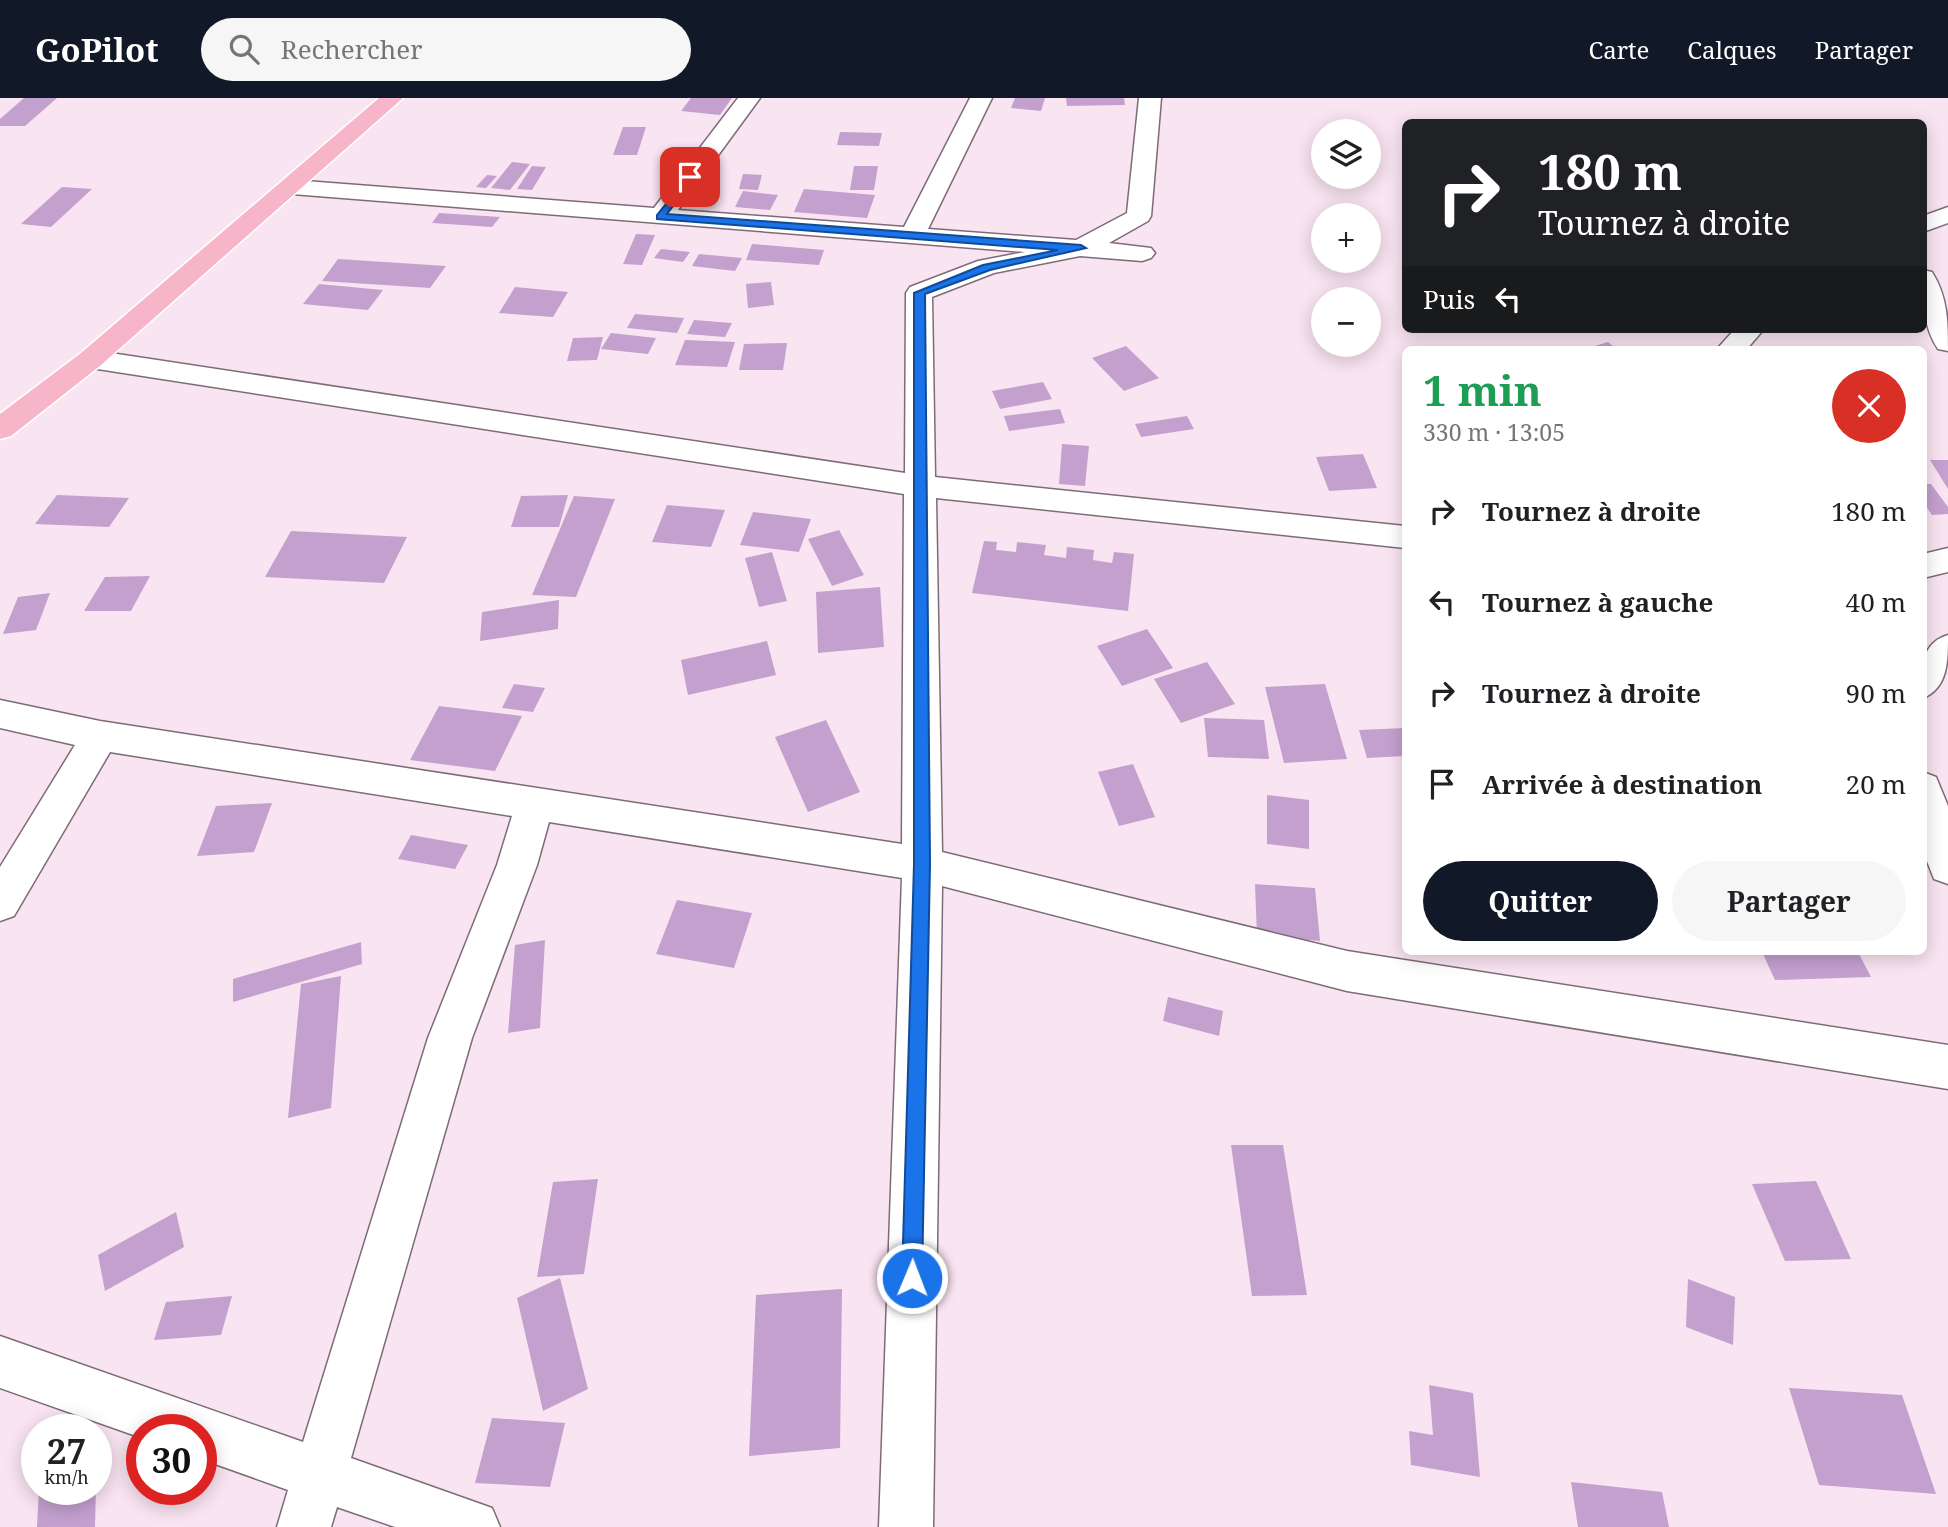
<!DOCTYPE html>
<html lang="fr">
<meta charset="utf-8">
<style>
body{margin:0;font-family:"Noto Serif",serif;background:#f6f6f6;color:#202124;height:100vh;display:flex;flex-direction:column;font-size:26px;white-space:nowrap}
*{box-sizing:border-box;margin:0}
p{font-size:23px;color:#757577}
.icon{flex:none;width:38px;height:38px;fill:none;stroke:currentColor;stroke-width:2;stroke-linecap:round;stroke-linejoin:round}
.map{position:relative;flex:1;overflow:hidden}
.panel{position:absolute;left:1402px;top:248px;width:525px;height:609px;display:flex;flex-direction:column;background:#fff;border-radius:10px;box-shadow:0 4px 18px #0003}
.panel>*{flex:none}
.hud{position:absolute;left:1402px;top:21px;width:525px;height:214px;border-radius:10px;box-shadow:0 4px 18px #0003;background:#202124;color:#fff;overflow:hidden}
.fabs{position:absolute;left:1311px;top:21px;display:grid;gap:14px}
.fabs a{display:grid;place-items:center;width:70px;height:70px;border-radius:50%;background:#fff;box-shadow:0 4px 18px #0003;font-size:35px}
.speed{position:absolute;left:21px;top:1316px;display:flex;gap:14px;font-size:35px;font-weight:700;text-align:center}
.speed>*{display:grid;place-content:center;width:91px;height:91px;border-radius:50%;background:#fff;box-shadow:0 4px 18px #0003;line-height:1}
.speed small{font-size:18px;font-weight:400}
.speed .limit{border:10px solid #d22;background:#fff;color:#111}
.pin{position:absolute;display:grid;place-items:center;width:60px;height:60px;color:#fff;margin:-30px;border-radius:14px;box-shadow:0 4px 10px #0006}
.me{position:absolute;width:77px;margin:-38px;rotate:1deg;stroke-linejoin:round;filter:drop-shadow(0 0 5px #0008)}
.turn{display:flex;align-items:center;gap:24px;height:147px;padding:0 21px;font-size:32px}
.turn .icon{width:91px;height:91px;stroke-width:2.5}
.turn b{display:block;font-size:49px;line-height:60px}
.then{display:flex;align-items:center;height:66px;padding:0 21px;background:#0003;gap:14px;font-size:26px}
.round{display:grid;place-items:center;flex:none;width:74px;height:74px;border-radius:37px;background:#f6f6f6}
.head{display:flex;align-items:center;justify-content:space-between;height:119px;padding:0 21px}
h1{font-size:42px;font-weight:700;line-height:52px;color:#1e9e55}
.button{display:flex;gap:14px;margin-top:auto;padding:14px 21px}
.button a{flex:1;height:80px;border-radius:42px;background:#111827;color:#fff;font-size:28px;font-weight:700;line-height:80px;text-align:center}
.button a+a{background:#f6f6f6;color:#202124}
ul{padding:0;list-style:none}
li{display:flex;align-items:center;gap:21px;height:91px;padding:0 21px}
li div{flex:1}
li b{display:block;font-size:26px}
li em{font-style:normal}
header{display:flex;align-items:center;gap:42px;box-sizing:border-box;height:98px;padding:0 35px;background:#111827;color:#fff}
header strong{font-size:33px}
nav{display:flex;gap:38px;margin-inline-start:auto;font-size:24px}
.search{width:490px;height:63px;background:#f6f6f6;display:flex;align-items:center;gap:18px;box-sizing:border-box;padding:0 24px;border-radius:38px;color:#757577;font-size:26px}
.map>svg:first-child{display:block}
.building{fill:#c4a0cf}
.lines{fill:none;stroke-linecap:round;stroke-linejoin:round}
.minor-casing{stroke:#7d6c77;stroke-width:3}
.major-casing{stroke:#fff;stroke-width:3}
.minor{fill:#fff;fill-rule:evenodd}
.major{fill:#f6b5c8;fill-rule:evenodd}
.route{fill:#1a73e8;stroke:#114b97;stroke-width:2}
</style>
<header>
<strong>GoPilot</strong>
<div class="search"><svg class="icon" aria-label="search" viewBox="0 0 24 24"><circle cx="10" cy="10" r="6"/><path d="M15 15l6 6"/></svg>Rechercher</div>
<nav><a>Carte</a><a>Calques</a><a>Partager</a></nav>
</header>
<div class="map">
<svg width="1948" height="1429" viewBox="0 0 1948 1429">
<rect width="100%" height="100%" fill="#f9e4f1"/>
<path class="building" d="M24 0H57L25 28H0V21Z
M691 0H732L720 17 681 13Z
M1015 0H1045L1041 13 1011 10Z
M1066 0H1124L1125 7 1067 8Z
M623 29H646L637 57H613Z
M840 34 882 35 879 48 837 47Z
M512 64 530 66 510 92 491 90Z
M532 68 546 69 532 92 517 91Z
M854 68H878L874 92H850Z
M743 76 762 77 758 92 739 91Z
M487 77 497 78 486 90 476 89Z
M62 89 92 91 51 129 21 126Z
M804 91 875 97 867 120 794 114Z
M743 93 778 97 770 112 735 109Z
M439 115 500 119 492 129 432 125Z
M636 136 655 137 642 167 623 166Z
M752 146 824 152 819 167 746 162Z
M661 151 690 154 683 164 654 160Z
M699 156 742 160 735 173 692 168Z
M338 161 446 168 430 190 322 183Z
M771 184 774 207 748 210 746 186Z
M319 186 383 192 368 212 303 206Z
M515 189 568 194 553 219 499 215Z
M635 216 684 220 677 235 627 230Z
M694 222 732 225 725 239 687 236Z
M611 235 656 240 648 256 601 251Z
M603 239 597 262 567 263 573 240Z
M685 242 735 244 727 269 675 267Z
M1608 244 1618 252H1586L1585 251Z
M787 245 783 272H739L744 246Z
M1126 248 1159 280 1124 293 1092 260Z
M1043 284 1052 301 1000 311 992 293Z
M1060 311 1065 325 1009 333 1004 318Z
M1187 318 1194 331 1141 339 1135 326Z
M1062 346 1089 348 1085 388 1059 386Z
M1363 356 1377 390 1329 393 1316 359Z
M1930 362H1948V391Z
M1923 386H1931L1948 409V416L1932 417 1923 404Z
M57 397 129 400 109 429 35 426Z
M568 397 559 429H511L521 398Z
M574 398 615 401 576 499 532 497Z
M667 407 725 412 711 449 652 444Z
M753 414 811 421 799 454 740 447Z
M839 432 864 477 832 488 808 441Z
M291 433 407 439 384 485 265 479Z
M984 443 997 444 996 452 1016 454 1017 444 1046 447 1044 457 1066 460 1067 449 1094 452 1093 462 1112 465 1114 454 1134 456 1128 513 972 495Z
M772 454 787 503 759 509 745 460Z
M150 478 131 513H84L105 479Z
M880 489 884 549 818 555 816 494Z
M50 495 36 532 3 536 18 499Z
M559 502 558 531 480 543 482 514Z
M1147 531 1173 570 1122 588 1097 548Z
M767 543 776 577 688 597 681 562Z
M1207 564 1235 606 1181 625 1154 581Z
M514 586 545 590 533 614 502 610Z
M1325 586 1347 661 1284 665 1265 589Z
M439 608 522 618 495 673 410 662Z
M1204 620 1264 622 1269 661 1208 659Z
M826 622 860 694 808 714 775 639Z
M1405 630V658L1367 660 1359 632Z
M1133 666 1155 719 1119 728 1098 674Z
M1267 697 1309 702V751L1267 746Z
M272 705 254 754 197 758 216 708Z
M411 737 468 747 455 771 398 761Z
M1255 786 1315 790 1320 843 1257 838Z
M677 802 752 815 734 870 656 856Z
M545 842 540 930 508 935 515 847Z
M361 844 362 866 233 904V881Z
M1762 854H1858L1871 879 1775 882Z
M341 878 331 1010 288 1020 301 886Z
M1168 899 1223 913 1219 938 1163 923Z
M1231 1047H1283L1307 1197 1252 1198Z
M598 1081 584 1176 537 1179 553 1084Z
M1816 1083 1851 1161 1785 1163 1752 1086Z
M176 1114 184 1149 105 1193 98 1157Z
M560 1180 588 1291 543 1313 517 1200Z
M1688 1181 1735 1199 1733 1247 1686 1229Z
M842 1191 840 1350 749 1358 756 1197Z
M232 1198 221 1237 154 1242 166 1204Z
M1429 1287 1473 1295 1480 1379 1411 1367 1409 1333 1433 1337Z
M1789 1290 1902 1297 1936 1396 1819 1387Z
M492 1320 565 1325 550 1389 475 1385Z
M1571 1384 1662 1394 1669 1429H1578Z
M39 1391H96L95 1429H37Z"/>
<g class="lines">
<g class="minor-casing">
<path id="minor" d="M738 0H760L678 112 904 129 970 0H992L928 131 1076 142 1127 115 1139 0H1161L1151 118 1148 123 1109 145 1151 150 1155 155 1151 160 1142 163 1080 158 994 175 932 199 935 379 1405 428V450L936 400 942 754 1347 853 1948 947V991L1347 893 942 788 933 1429H879L902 780 549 724 537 767 472 940 351 1360 492 1410 500 1429H395L337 1409 331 1429H277L288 1392 201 1361V1332H142V1340L0 1290V1238L303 1344 428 940 497 767 512 718 110 654 14 818 0 823V769L75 647 0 630V602L100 623 902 746 904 396 91 270 81 267 77 261 81 255 91 252 905 375 906 195 910 189 978 163 1025 154 292 96 283 94 280 89 283 84 292 82 654 110Z
M1948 109V125L1923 134V118Z
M1923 172 1932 174C1948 199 1948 225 1948 253L1938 251C1922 227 1923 200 1923 172Z
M1735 231H1764L1746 252H1716Z
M1948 450V474L1923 480V456Z
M1948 537C1948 563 1948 590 1923 600 1923 574 1918 546 1948 537Z
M1923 674 1936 679 1948 708V786L1934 781 1923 753Z"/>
</g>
<g class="major-casing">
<path id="major" d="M379 0H403L101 267 11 338 0 341V316L81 255Z"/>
</g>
<use href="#minor" class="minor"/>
<use href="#major" class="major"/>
</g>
<path class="route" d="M690 76 695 79 667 116 1081 147 1086 150 990 172 925 196 930 766 922 1180 919 1188 912 1191 905 1188 902 1180 914 766V195L983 167 1058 152 657 121V117Z"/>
</svg>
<div class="fabs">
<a><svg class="icon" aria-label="layers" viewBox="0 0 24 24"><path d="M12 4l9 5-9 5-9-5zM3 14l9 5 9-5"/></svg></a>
<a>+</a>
<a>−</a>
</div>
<div class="speed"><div>27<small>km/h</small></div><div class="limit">30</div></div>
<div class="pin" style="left:690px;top:79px;background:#d93025"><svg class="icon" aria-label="arrive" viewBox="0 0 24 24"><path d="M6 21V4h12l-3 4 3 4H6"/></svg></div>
<svg class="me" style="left:912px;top:1180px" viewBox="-20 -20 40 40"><circle r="17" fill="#1a73e8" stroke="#fff" stroke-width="3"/><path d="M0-11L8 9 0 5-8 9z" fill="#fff"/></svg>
<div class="hud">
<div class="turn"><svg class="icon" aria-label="right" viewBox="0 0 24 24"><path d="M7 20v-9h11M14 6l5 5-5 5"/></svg><div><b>180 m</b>Tournez à droite</div></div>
<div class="then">Puis<svg class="icon" aria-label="left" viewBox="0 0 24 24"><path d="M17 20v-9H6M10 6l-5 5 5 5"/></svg></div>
</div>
<section class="panel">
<div class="head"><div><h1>1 min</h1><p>330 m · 13:05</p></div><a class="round" style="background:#d93025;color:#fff"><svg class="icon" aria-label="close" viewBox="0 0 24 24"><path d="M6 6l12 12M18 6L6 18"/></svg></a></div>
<ul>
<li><svg class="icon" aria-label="right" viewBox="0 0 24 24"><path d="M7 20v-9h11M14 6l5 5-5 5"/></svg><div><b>Tournez à droite</b></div><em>180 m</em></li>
<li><svg class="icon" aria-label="left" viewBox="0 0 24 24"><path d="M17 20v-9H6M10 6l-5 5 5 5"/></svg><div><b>Tournez à gauche</b></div><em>40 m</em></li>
<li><svg class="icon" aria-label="right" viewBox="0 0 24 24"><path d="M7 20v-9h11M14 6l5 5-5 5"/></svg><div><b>Tournez à droite</b></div><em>90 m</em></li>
<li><svg class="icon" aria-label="arrive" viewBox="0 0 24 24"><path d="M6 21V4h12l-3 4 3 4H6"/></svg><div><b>Arrivée à destination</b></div><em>20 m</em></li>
</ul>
<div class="button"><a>Quitter</a><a>Partager</a></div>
</section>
</div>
